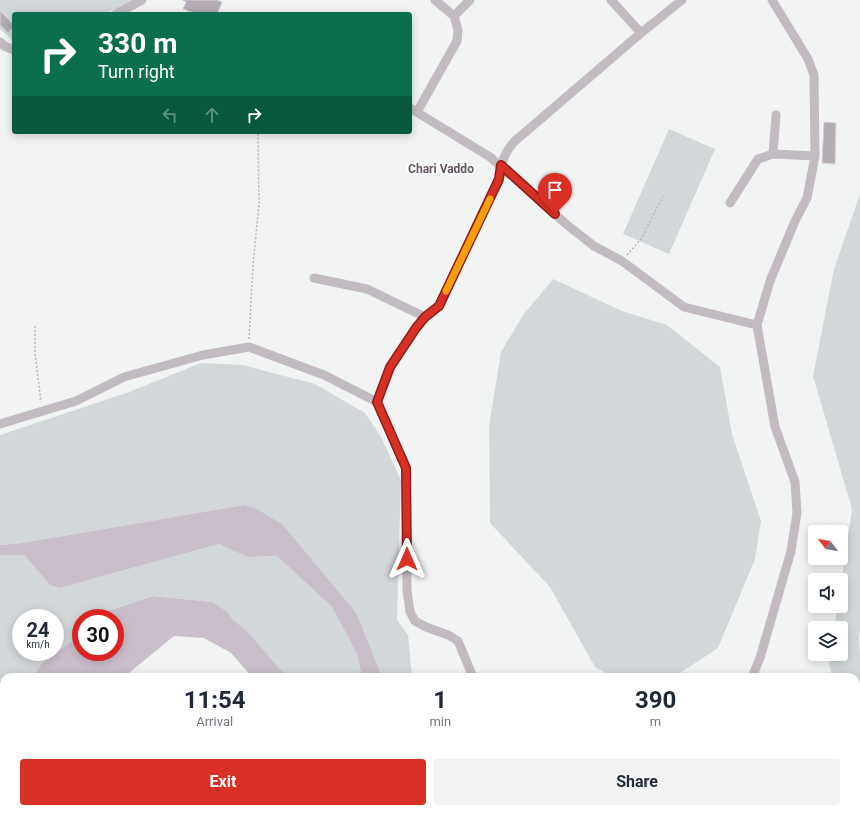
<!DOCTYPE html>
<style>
body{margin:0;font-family:Roboto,sans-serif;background:#f2f2f3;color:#1f2937;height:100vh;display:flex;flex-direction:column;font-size:15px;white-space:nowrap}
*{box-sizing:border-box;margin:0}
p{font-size:13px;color:#747a83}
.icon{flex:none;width:22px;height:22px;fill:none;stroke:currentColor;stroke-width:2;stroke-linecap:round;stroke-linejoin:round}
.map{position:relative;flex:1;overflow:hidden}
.drawer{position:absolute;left:0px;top:673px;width:860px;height:140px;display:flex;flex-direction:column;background:#fff;border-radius:12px 12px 0 0;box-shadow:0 2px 10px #0003}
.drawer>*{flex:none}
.guide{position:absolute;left:12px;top:12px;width:400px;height:122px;border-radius:4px;box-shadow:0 2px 10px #0003;background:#0b6e4f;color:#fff;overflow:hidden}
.needle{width:26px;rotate:301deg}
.buttons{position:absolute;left:808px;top:525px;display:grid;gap:8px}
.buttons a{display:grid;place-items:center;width:40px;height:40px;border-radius:4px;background:#fff;box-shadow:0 2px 10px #0003;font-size:20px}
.speed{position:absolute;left:12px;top:609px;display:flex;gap:8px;font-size:20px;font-weight:700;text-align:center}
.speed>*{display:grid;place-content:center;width:52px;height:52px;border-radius:50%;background:#fff;box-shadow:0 2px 10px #0003;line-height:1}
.speed small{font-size:10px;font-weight:400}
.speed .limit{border:6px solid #d22;background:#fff;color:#111}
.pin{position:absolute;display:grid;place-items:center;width:34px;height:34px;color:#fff;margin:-41px -17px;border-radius:50% 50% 50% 0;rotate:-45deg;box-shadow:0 0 4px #0007}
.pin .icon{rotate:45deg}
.me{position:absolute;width:44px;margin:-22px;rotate:0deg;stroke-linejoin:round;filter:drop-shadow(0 0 3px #0008)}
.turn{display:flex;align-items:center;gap:14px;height:84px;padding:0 20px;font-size:18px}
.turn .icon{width:52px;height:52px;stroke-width:2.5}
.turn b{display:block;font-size:28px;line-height:34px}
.lanes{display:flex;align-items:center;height:38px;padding:0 20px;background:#0003;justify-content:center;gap:20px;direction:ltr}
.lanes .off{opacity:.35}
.eta{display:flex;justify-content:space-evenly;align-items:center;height:68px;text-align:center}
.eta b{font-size:24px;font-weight:700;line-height:28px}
.action{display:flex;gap:8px;margin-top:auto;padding:8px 20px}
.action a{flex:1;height:46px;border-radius:4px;background:#d93025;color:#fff;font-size:16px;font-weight:700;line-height:46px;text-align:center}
.action a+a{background:#f2f2f3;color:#1f2937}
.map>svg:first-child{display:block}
.green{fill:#d2d8da;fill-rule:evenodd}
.water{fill:#cabeca}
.building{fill:#b5abb4;stroke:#d3d5d5}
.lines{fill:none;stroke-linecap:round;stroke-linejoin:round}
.path{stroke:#bab5b9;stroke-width:1.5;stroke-dasharray:2 2;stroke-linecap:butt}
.minor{stroke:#c2bbc1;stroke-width:9}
.route-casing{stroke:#8d1f18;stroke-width:10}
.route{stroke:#d93025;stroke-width:7}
.slow{stroke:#f59e0b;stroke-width:7}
.labels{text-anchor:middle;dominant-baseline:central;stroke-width:4;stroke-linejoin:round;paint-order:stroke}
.neighbourhood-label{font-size:12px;font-weight:bold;fill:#645462;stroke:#fff}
</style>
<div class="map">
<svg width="860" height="813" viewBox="0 0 860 813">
<rect width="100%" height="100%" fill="#f1f4f3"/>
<path class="green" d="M0 0H137V1L103 14H14V41H13L0 29Z
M669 129 715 149 669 254 623 234Z
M860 194V629L859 640 860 654V707H856V677H832L829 663 830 654H841V628H834L838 606H841V583L852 509 813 376 834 269Z
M553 279 622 311 667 325 720 367 732 434 761 521 755 559 718 648 674 677H613L595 667 550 587 490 523 489 426 501 352 523 315Z
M201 363 243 365 315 384 365 413 380 435 401 480 397 620 408 635 412 677H382L357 614 255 508 244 505 22 543 0 545V435L129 392Z
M219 544 247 557 277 556 332 607 357 654 362 677H287L247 631 232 619 228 612 212 602 153 596 108 611 100 618H81V635L42 663 33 677H4V728L0 731V555H24L50 585 60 588ZM21 618H55V652H21Z
M4 780V809H131L127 813H0V781Z
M138 809H223L224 813H135Z
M450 809H501L506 813H456Z"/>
<path class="water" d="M244 505 255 508 282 524 357 614 382 677H362L357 654 332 607 277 556 247 557 219 544 60 588 50 585 24 555H0V545L22 543Z
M153 596 212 602 228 612 232 619 247 631 287 677H252L231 653 204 638 174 636 124 677H33L42 663 81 635V652H115V618H100L108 611Z
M4 728V761L0 762V731Z
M323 809H366L368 813H325Z
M414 809H450L456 813H417Z"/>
<path class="building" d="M182 0H217L222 2 218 12 224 14H196L183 9 186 2Z
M0 11 14 25V27L8 33 0 25Z
M824 122 836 123 835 164 822 163Z
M858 738 860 749 856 750V739Z"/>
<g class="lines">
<path class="path" d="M627 255 641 239 663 196
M35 326V353L41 402
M249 339 253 265 259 204 258 132
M856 736H860
M748 809 749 813"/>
<path class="minor" d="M435 0 454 16 470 0
M611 0 641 33
M116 14 142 0
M0 42 4 46 14 50
M410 108 490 157 566 224 594 246 622 261 684 307 757 325
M417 112 457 41 458 30 454 16
M773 154 776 115
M730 203 758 159 773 154 815 156
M314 278 367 289 425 317
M377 402 391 367 416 328 425 317 439 306 499 179C501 163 504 153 515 141L641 33 682 0
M0 424 76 401 124 377 203 355 249 347 324 375 377 402 406 468 407 590 410 612 415 621 426 627 448 635 458 641 473 677
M752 677 760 658 791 551 797 513 795 482 775 427 757 325 770 281 795 221 807 198 815 156 814 75 808 59 772 0"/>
</g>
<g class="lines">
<g class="route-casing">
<path id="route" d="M407 559 406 468 377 402 390 367 416 328 425 317 439 306 499 179 501 165 555 214"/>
</g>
<use href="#route" class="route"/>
<path class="slow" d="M446 291 490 199"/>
</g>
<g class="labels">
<g class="neighbourhood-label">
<text x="441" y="169">Chari Vaddo</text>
</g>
</g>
</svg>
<div class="buttons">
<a><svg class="needle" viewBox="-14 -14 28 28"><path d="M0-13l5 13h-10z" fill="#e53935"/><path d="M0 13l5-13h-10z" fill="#747a83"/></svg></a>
<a><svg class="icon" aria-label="sound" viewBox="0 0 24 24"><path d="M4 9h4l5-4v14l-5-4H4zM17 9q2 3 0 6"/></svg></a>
<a><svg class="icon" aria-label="layers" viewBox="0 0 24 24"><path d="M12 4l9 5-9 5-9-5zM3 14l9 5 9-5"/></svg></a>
</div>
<div class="speed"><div>24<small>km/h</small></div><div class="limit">30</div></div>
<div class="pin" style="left:555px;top:214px;background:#d93025"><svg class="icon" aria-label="arrive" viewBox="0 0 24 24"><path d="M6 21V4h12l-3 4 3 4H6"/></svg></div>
<svg class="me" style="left:407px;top:559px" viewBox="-20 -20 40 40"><path d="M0-17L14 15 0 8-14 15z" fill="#d93025" stroke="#fff" stroke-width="4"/></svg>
<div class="guide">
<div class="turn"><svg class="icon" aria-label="right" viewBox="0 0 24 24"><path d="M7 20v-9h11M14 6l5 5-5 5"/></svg><div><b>330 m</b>Turn right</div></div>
<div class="lanes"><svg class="icon off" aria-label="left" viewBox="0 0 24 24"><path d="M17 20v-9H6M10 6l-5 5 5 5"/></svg><svg class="icon off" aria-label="ahead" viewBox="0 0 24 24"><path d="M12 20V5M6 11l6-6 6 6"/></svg><svg class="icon" aria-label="right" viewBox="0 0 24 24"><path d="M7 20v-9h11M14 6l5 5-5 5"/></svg></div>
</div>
<section class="drawer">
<div class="eta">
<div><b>11:54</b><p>Arrival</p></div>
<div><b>1</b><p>min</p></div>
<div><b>390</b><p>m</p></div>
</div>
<div class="action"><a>Exit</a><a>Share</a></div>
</section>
</div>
